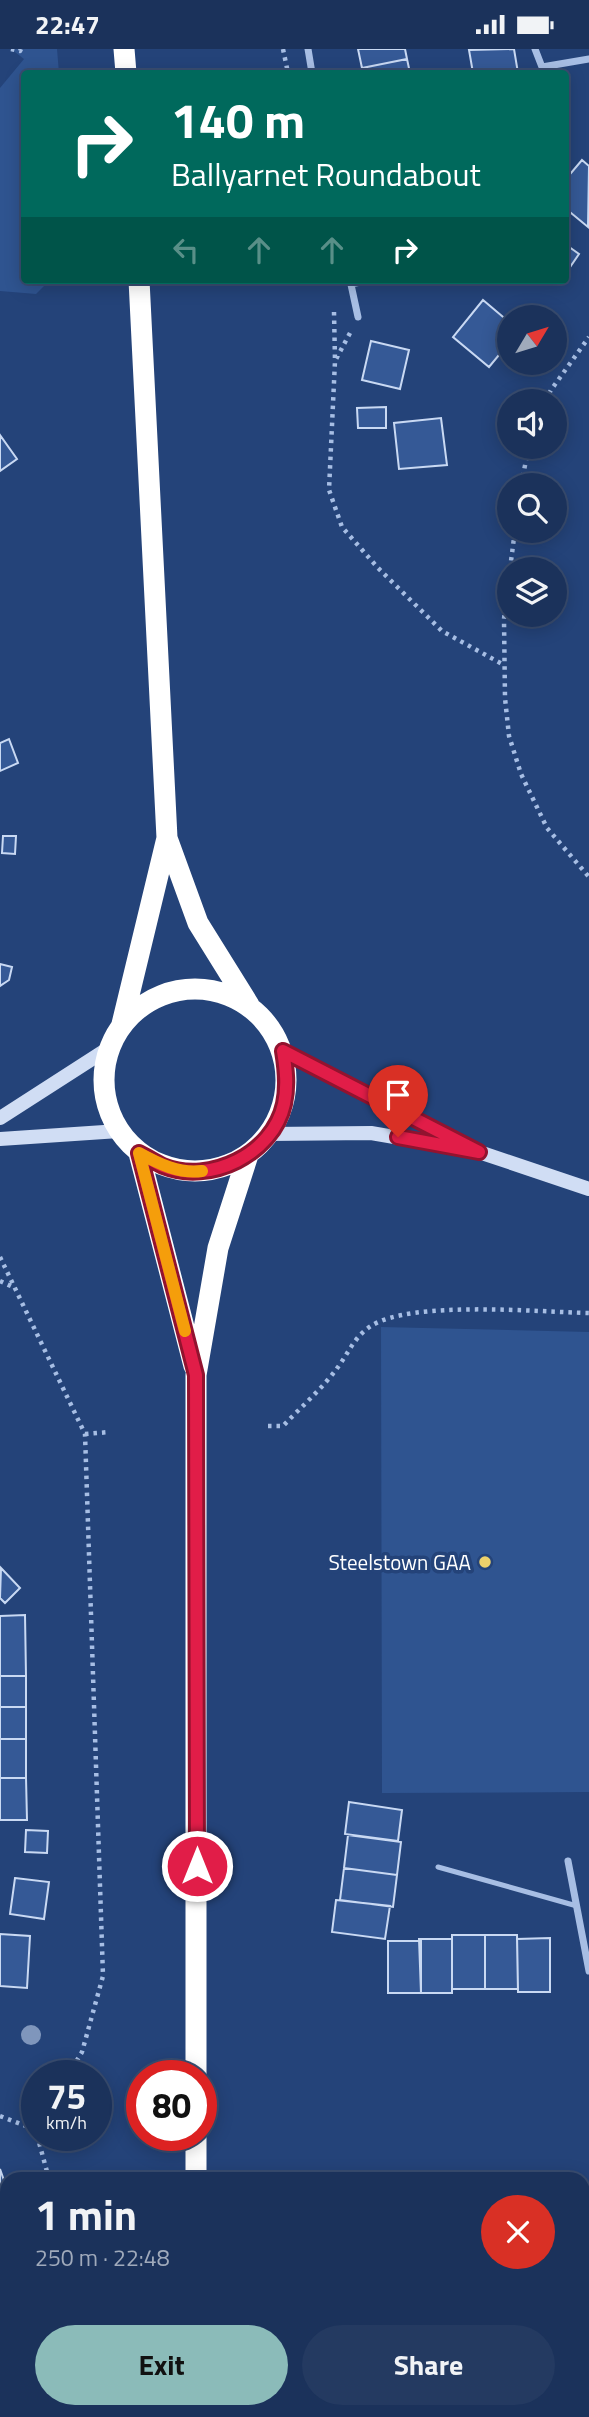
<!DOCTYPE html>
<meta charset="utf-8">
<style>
body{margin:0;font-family:"Titillium Web",sans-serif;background:#243a61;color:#f1f3f6;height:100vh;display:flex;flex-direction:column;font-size:26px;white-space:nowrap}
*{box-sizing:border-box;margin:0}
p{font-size:23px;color:#a0aabb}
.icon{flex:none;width:38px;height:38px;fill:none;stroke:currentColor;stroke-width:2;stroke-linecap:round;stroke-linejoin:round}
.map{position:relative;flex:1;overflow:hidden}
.side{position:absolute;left:0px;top:2123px;width:590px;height:247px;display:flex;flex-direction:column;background:#1b325b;border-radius:21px 21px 0 0;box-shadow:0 4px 18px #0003,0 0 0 2px #394d71}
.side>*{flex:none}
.guide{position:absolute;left:21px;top:21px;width:548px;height:214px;border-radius:7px;box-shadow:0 4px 18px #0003,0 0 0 2px #394d71;background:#00695c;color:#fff;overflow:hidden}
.needle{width:46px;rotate:52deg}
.tools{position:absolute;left:497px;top:256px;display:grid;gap:14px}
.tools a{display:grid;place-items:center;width:70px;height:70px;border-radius:50%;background:#1b325b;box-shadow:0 4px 18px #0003,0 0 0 2px #394d71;font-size:35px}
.speed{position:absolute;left:21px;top:2011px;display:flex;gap:14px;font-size:35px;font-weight:700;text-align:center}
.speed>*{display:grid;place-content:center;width:91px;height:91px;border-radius:50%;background:#1b325b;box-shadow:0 4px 18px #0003,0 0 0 2px #394d71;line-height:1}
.speed small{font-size:18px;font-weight:400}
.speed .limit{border:10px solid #d22;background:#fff;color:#111}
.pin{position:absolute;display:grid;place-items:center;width:60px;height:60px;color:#fff;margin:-72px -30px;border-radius:50% 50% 50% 0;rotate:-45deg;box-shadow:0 0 7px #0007}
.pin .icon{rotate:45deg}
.me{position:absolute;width:77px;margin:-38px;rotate:0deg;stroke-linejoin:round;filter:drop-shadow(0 0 5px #0008)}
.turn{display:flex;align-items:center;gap:24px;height:147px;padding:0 35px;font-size:32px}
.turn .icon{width:91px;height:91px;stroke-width:2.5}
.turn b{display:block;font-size:49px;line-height:60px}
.lanes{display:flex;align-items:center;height:66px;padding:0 35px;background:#0003;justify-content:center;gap:35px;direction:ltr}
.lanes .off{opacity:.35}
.round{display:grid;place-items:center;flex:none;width:74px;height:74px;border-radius:37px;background:#243a61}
.overview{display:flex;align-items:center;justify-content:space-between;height:119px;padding:0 35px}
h1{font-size:42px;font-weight:700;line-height:52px}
.primary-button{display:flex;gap:14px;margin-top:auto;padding:14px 35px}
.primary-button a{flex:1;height:80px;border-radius:42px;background:#8bbbb9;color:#111;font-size:28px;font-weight:700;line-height:80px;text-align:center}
.primary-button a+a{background:#243a61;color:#f1f3f6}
.status{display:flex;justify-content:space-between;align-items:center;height:49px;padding:0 35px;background:#1b325b;direction:ltr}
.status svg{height:19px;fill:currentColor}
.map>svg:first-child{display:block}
.green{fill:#2f5490}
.building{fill:#355996;stroke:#c9d9f3;stroke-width:2}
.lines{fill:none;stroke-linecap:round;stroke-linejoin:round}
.path{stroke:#a7bee4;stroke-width:4.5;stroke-dasharray:3.5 5;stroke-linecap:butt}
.lane{stroke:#a7bee4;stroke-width:5}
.street{stroke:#a7bee4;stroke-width:7}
.secondary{stroke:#d0ddf4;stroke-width:14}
.highway{stroke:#fff;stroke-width:21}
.tree{fill:#7f96bc}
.route-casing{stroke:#92132f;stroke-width:18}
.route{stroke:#e11d48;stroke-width:12}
.slow{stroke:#f59e0b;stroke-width:12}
.poi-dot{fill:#edd16b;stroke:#244379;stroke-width:2.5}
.labels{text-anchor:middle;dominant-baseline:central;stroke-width:7;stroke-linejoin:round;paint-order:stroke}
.poi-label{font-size:21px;fill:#fff;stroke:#244379;text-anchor:end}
</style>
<div class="status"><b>22:47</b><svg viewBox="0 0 49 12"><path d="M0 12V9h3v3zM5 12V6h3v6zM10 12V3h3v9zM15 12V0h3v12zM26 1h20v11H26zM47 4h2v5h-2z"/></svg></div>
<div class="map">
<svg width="589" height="2368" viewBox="0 0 589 2368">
<rect width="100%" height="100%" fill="#244379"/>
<path class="green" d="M11 0H57L59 24H24V231H50L36 245 0 242V39L24 10Z
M381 1278 589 1283V1743L382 1744Z"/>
<path class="building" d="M358 0H405L407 10 362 19Z
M514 0 518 24H473L469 1Z
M407 10 410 24H363L362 19Z
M582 111 589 117 588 178 565 159V131Z
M565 195 579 205 566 224H565Z
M483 251 509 273V294L489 318 453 288Z
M371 292 409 301 400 340 362 331Z
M386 358V379H358L357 359Z
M441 369 447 416 399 420 394 374Z
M0 386 17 410 0 422Z
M9 690 18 714 0 722V694Z
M3 787H16L15 805 2 804Z
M0 915 12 918 9 931 0 937Z
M1 1519 20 1539 5 1554 0 1549Z
M25 1566 26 1627H0V1567Z
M0 1627H26V1658H0Z
M0 1658H26V1690H0Z
M0 1690H26V1729H0Z
M0 1729H26L27 1771H0Z
M349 1753 402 1761 398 1792 345 1785Z
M26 1781 48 1782 47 1804 25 1803Z
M348 1786 401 1793 397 1826 344 1819Z
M344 1819 397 1826 393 1858 340 1851Z
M15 1829 49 1833 44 1870 10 1865Z
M336 1851 390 1857 385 1890 332 1883Z
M0 1885 30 1887 27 1939 0 1937Z
M452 1886H485V1940H452Z
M485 1886H517L518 1940H485Z
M550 1889V1943H518L517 1890Z
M419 1890H452V1944H421Z
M388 1892H421V1944H388Z
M0 2120 7 2140V2148L0 2150Z
M7 2182V2229L0 2191V2183Z"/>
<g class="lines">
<path class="path" d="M11 0 20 2 21 0
M283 0 288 24
M334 263 335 311
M350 284 335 312 329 441 342 478 378 519 442 582 504 616
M545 352 551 341 589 288
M521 436 529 397
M510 520 515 481
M509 524 504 570 505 649 509 687 521 725 547 779 589 828
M0 1208 85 1385 103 1927 82 2003 68 2026
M0 1232 15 1239
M268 1377H283C301 1358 323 1339 338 1318 349 1303 355 1287 371 1277 411 1251 539 1263 589 1264
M85 1385 110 1383
M0 2067 36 2081
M37 2086 49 2130
M54 2368 61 2362
M77 2368V2362"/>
<path class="lane" d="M438 1818 577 1857"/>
<path class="street" d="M308 0 312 24
M535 0 542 18 589 10
M350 231 358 268
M351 235 370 231
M568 1812 589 1922"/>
<path class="secondary" d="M283 1002 479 1103 589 1140
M0 1069 109 999
M270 1085 371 1084 464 1100
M0 1090 119 1082"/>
<path class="highway" d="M124 0 126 24
M167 789 198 874 249 956
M104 1031a91 91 0 1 1 182 0a91 91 0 1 1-182 0Z
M122 975 167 789 139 231
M139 1104 194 1317
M196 2026V1326L218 1199 248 1106
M196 2086V2130
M198 2362V2368"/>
</g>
<circle class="tree" cx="31" cy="1986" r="10"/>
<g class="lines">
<g class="route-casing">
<path id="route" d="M197 1817 196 1326 139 1104C147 1108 155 1113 163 1117 210 1136 273 1105 284 1055 288 1037 286 1020 283 1002L479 1103 398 1088"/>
</g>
<use href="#route" class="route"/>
<path class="slow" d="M185 1282 139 1104C159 1115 179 1125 202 1122"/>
</g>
<circle class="poi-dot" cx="485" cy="1513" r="7"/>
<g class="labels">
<g class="poi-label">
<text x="471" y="1513">Steelstown GAA</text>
</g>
</g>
</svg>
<div class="tools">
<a><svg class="needle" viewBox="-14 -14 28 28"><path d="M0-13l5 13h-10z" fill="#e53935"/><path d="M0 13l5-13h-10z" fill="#a0aabb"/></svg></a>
<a><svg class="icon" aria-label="sound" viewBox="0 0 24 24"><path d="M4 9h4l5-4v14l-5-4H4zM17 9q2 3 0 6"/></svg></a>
<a><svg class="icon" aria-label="search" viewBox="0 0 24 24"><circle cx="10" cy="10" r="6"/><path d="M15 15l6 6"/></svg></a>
<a><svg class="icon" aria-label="layers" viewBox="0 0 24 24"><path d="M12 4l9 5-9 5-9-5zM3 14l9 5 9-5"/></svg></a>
</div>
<div class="speed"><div>75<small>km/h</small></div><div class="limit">80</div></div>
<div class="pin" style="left:398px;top:1088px;background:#d93025"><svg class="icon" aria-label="arrive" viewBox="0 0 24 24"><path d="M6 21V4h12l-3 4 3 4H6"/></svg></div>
<svg class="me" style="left:197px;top:1817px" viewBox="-20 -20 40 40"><circle r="17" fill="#e11d48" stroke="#fff" stroke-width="3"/><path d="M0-11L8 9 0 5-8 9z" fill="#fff"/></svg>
<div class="guide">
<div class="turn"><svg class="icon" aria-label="right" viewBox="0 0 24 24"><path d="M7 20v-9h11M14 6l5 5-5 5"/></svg><div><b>140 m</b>Ballyarnet Roundabout</div></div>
<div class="lanes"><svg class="icon off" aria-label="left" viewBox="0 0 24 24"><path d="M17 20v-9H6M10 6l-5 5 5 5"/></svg><svg class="icon off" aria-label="ahead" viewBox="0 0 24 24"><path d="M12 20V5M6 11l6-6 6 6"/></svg><svg class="icon off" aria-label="ahead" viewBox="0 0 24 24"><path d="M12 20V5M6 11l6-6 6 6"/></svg><svg class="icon" aria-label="right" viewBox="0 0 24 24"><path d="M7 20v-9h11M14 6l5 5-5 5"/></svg></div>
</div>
<section class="side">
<div class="overview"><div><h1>1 min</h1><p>250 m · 22:48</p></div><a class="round" style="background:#d93025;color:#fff"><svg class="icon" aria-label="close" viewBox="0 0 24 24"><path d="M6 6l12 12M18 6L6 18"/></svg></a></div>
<div class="primary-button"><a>Exit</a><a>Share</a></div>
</section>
</div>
